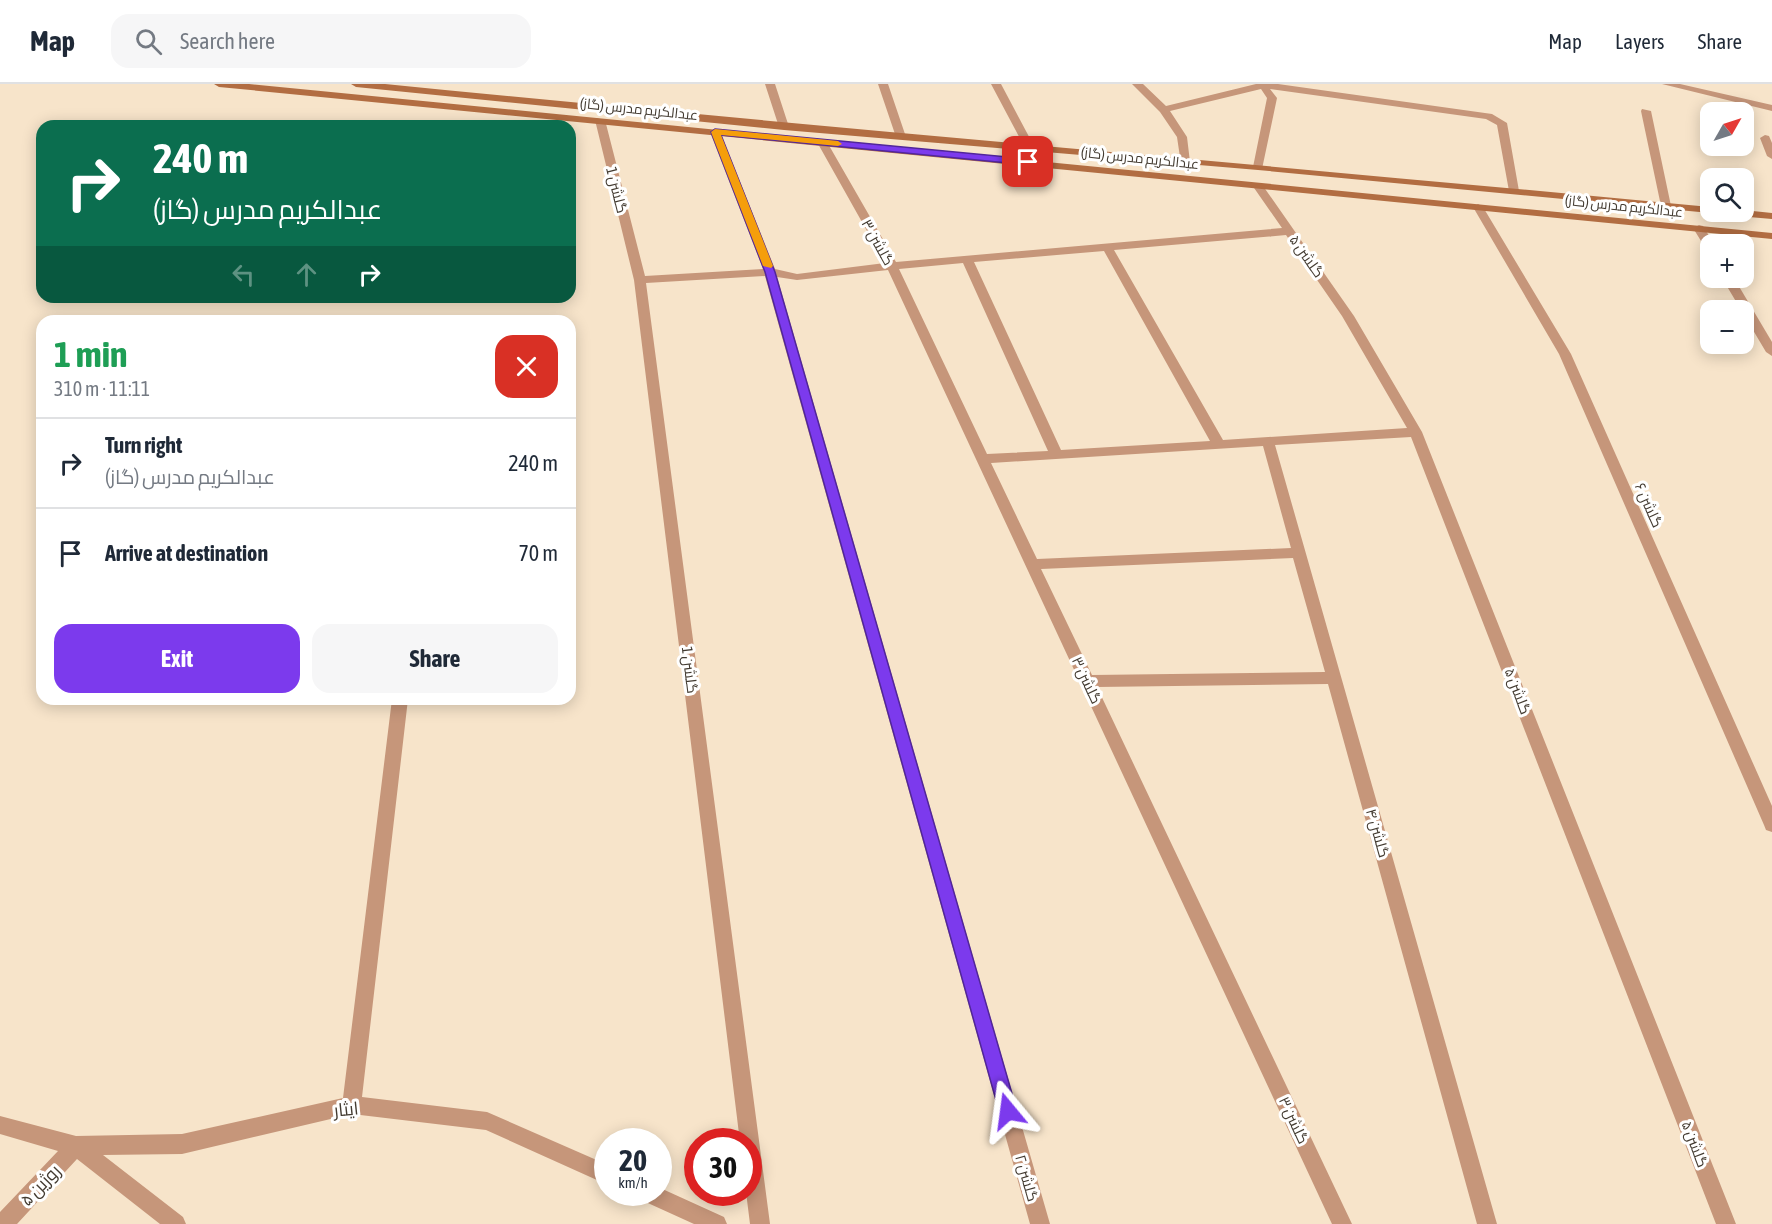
<!DOCTYPE html>
<meta charset="utf-8">
<style>
body{margin:0;font-family:"Asap Condensed",Cairo,sans-serif;background:#f6f6f7;color:#1f2937;height:100vh;display:flex;flex-direction:column;font-size:22px;white-space:nowrap}
*{box-sizing:border-box;margin:0}
p{font-size:20px;color:#747a83}
.icon{flex:none;width:33px;height:33px;fill:none;stroke:currentColor;stroke-width:2;stroke-linecap:round;stroke-linejoin:round}
.map{position:relative;flex:1;overflow:hidden}
.sheet{position:absolute;left:36px;top:231px;width:540px;height:390px;display:flex;flex-direction:column;background:#fff;border-radius:18px;box-shadow:0 3px 15px #0003}
.sheet>*{flex:none}
.hud{position:absolute;left:36px;top:36px;width:540px;height:183px;border-radius:18px;box-shadow:0 3px 15px #0003;background:#0b6e4f;color:#fff;overflow:hidden}
.needle{width:39px;rotate:51deg}
.buttons{position:absolute;left:1700px;top:18px;display:grid;gap:12px}
.buttons a{display:grid;place-items:center;width:54px;height:54px;border-radius:12px;background:#fff;box-shadow:0 3px 15px #0003;font-size:30px}
.speed{position:absolute;left:594px;top:1044px;display:flex;gap:12px;font-size:30px;font-weight:700;text-align:center}
.speed>*{display:grid;place-content:center;width:78px;height:78px;border-radius:50%;background:#fff;box-shadow:0 3px 15px #0003;line-height:1}
.speed small{font-size:15px;font-weight:400}
.speed .limit{border:9px solid #d22;background:#fff;color:#111}
.pin{position:absolute;display:grid;place-items:center;width:51px;height:51px;color:#fff;margin:-26px;border-radius:12px;box-shadow:0 3px 9px #0006}
.me{position:absolute;width:66px;margin:-33px;rotate:344deg;stroke-linejoin:round;filter:drop-shadow(0 0 4px #0008)}
.turn{display:flex;align-items:center;gap:21px;height:126px;padding:0 18px;font-size:27px}
.turn .icon{width:78px;height:78px;stroke-width:2.5}
.turn b{display:block;font-size:42px;line-height:51px}
.lanes{display:flex;align-items:center;height:57px;padding:0 18px;background:#0003;justify-content:center;gap:30px;direction:ltr}
.lanes .off{opacity:.35}
.round{display:grid;place-items:center;flex:none;width:63px;height:63px;border-radius:18px;background:#f6f6f7}
.headline{display:flex;align-items:center;justify-content:space-between;height:102px;padding:0 18px}
h1{font-size:36px;font-weight:700;line-height:45px;color:#1e9e55}
.cta{display:flex;gap:12px;margin-top:auto;padding:12px 18px}
.cta a{flex:1;height:69px;border-radius:18px;background:#7c3aed;color:#fff;font-size:24px;font-weight:700;line-height:69px;text-align:center}
.cta a+a{background:#f6f6f7;color:#1f2937}
ul{padding:0;list-style:none}
li{display:flex;align-items:center;gap:18px;height:90px;padding:0 18px;border-top:2px solid #e0e1e3}
li div{flex:1}
li b{display:block;font-size:22px}
li em{font-style:normal}
header{display:flex;align-items:center;gap:36px;box-sizing:border-box;height:84px;padding:0 30px;background:#fff;border-bottom:2px solid #e0e1e3}
header strong{font-size:28px}
nav{display:flex;gap:33px;margin-inline-start:auto;font-size:21px}
.search{width:420px;height:54px;background:#f6f6f7;display:flex;align-items:center;gap:15px;box-sizing:border-box;padding:0 21px;border-radius:18px;color:#747a83;font-size:22px}
.map>svg:first-child{display:block}
.lines{fill:none;stroke-linecap:round;stroke-linejoin:round}
.street{fill:#c6967a;fill-rule:evenodd}
.secondary{fill:#b26d42;fill-rule:evenodd}
.route{fill:#7c3aed;stroke:#51269a;stroke-width:1.5}
.slow{fill:#f59e0b}
.labels{text-anchor:middle;dominant-baseline:central;stroke-width:6;stroke-linejoin:round;paint-order:stroke}
.far-street-label{font-size:14px;fill:#433b31;stroke:#fff}
.street-label{font-size:15px;fill:#433b31;stroke:#fff}
.near-street-label{font-size:18px;fill:#433b31;stroke:#fff}
</style>
<header>
<strong>Map</strong>
<div class="search"><svg class="icon" aria-label="search" viewBox="0 0 24 24"><circle cx="10" cy="10" r="6"/><path d="M15 15l6 6"/></svg>Search here</div>
<nav><a>Map</a><a>Layers</a><a>Share</a></nav>
</header>
<div class="map">
<svg width="1772" height="1140" viewBox="0 0 1772 1140">
<rect width="100%" height="100%" fill="#f7e4ca"/>
<g class="lines">
<path class="street" d="M765 0H775L789 43 788 45 779 43Z
M878 0H888L906 53 905 55 896 53Z
M991 0H1001L1035 64 1034 66 1025 64Z
M1132 0H1143L1166 22 1256 0H1278L1492 30 1507 39 1519 107 1514 110 1509 107 1497 41 1486 35 1270 5 1277 14 1262 85 1253 83 1267 14 1261 5 1170 27 1187 53 1190 78 1181 80 1177 53 1160 28Z
M1662 0H1680L1772 21V27Z
M1642 25 1651 27 1671 122 1670 124 1666 125 1661 122 1641 27Z
M596 34 605 36 645 192 763 185 710 48 715 45 720 48 775 185 797 190 885 179 817 58 822 55 827 58 896 178 1282 144 1252 101 1253 99H1261L1354 232 1422 348 1736 1140H1716L1411 353 1275 361 1497 1140H1477L1328 600 1097 603 1352 1140H1332L888 186 797 196 777 193 1050 1140H1030L765 192 646 199 770 1140H750L746 1108H748V1058H740L634 196 595 36ZM1286 151 1342 232 1407 344 1223 356 1114 166ZM1104 167 1210 357 1061 366 974 178ZM963 179 1048 367 987 370 899 185ZM1263 362 1291 464 1037 475 991 379ZM1293 474 1325 588 1092 591 1041 485Z
M1765 51 1769 52 1772 59V75L1767 72 1760 54Z
M1478 120 1483 123 1571 270 1772 722V748L1766 746 1764 741 1559 270 1473 123Z
M1699 141 1703 142 1714 160H1710V166L1706 165 1693 144Z
M1722 194H1734L1772 258V272L1766 268Z
M392 615H408L362 1013 487 1028 608 1081V1101L486 1046 352 1030 182 1070 103 1071 183 1133 186 1140H160L77 1075 17 1140H0V1128L58 1067 0 1050V1032L76 1052 182 1050 343 1014Z
M658 1103 724 1133 727 1140H694L639 1115 636 1108H658Z"/>
<path class="secondary" d="M214 0H249L1772 149V155L219 3Z
M351 0H385C827 44 1268 81 1710 123V128H1714L1710 129 1258 86 784 46 356 3Z
M1743 126 1772 129V135L1726 131 1721 128Z"/>
</g>
<path class="route" d="M715 45 1028 75 1033 78 1028 81 721 51 775 188 1017 1027 1014 1033 1008 1035 1002 1033 999 1027 765 188 711 48Z"/>
<path class="slow" d="M715 45 838 57 842 60 838 62 721 51 773 182 771 184 763 182 711 48Z"/>
<g class="labels">
<g class="far-street-label">
<text transform="translate(639 25) rotate(6)">عبدالکریم مدرس (گاز)</text>
<text transform="translate(1140 74) rotate(6)">عبدالکریم مدرس (گاز)</text>
<text transform="translate(1624 122) rotate(6)">عبدالکریم مدرس (گاز)</text>
</g>
<g class="street-label">
<text transform="translate(617 106) rotate(76)">گلشن 1</text>
<text transform="translate(878 158) rotate(61)">گلشن ۳</text>
<text transform="translate(1307 172) rotate(55)">گلشن ۵</text>
<text transform="translate(1649 421) rotate(66)">گلشن ۶</text>
<text transform="translate(690 586) rotate(83)">گلشن 1</text>
<text transform="translate(1087 596) rotate(65)">گلشن ۳</text>
<text transform="translate(1518 607) rotate(69)">گلشن ۵</text>
<text transform="translate(1378 749) rotate(74)">گلشن ۴</text>
<text transform="translate(1294 1036) rotate(65)">گلشن ۳</text>
<text transform="translate(1695 1060) rotate(69)">گلشن ۵</text>
<text transform="translate(1027 1094) rotate(74)">گلشن ۲</text>
</g>
<g class="near-street-label">
<text transform="translate(346 1025) rotate(-6)">ایثار</text>
<text transform="translate(40 1101) rotate(-46)">روژین ۵</text>
</g>
</g>
</svg>
<div class="buttons">
<a><svg class="needle" viewBox="-14 -14 28 28"><path d="M0-13l5 13h-10z" fill="#e53935"/><path d="M0 13l5-13h-10z" fill="#747a83"/></svg></a>
<a><svg class="icon" aria-label="search" viewBox="0 0 24 24"><circle cx="10" cy="10" r="6"/><path d="M15 15l6 6"/></svg></a>
<a>+</a>
<a>−</a>
</div>
<div class="speed"><div>20<small>km/h</small></div><div class="limit">30</div></div>
<div class="pin" style="left:1028px;top:78px;background:#d93025"><svg class="icon" aria-label="arrive" viewBox="0 0 24 24"><path d="M6 21V4h12l-3 4 3 4H6"/></svg></div>
<svg class="me" style="left:1008px;top:1027px" viewBox="-20 -20 40 40"><path d="M0-17L14 15 0 8-14 15z" fill="#7c3aed" stroke="#fff" stroke-width="4"/></svg>
<div class="hud">
<div class="turn"><svg class="icon" aria-label="right" viewBox="0 0 24 24"><path d="M7 20v-9h11M14 6l5 5-5 5"/></svg><div><b>240 m</b>عبدالکریم مدرس (گاز)</div></div>
<div class="lanes"><svg class="icon off" aria-label="left" viewBox="0 0 24 24"><path d="M17 20v-9H6M10 6l-5 5 5 5"/></svg><svg class="icon off" aria-label="ahead" viewBox="0 0 24 24"><path d="M12 20V5M6 11l6-6 6 6"/></svg><svg class="icon" aria-label="right" viewBox="0 0 24 24"><path d="M7 20v-9h11M14 6l5 5-5 5"/></svg></div>
</div>
<section class="sheet">
<div class="headline"><div><h1>1 min</h1><p>310 m · 11:11</p></div><a class="round" style="background:#d93025;color:#fff"><svg class="icon" aria-label="close" viewBox="0 0 24 24"><path d="M6 6l12 12M18 6L6 18"/></svg></a></div>
<ul>
<li><svg class="icon" aria-label="right" viewBox="0 0 24 24"><path d="M7 20v-9h11M14 6l5 5-5 5"/></svg><div><b>Turn right</b><p>عبدالکریم مدرس (گاز)</p></div><em>240 m</em></li>
<li><svg class="icon" aria-label="arrive" viewBox="0 0 24 24"><path d="M6 21V4h12l-3 4 3 4H6"/></svg><div><b>Arrive at destination</b></div><em>70 m</em></li>
</ul>
<div class="cta"><a>Exit</a><a>Share</a></div>
</section>
</div>
